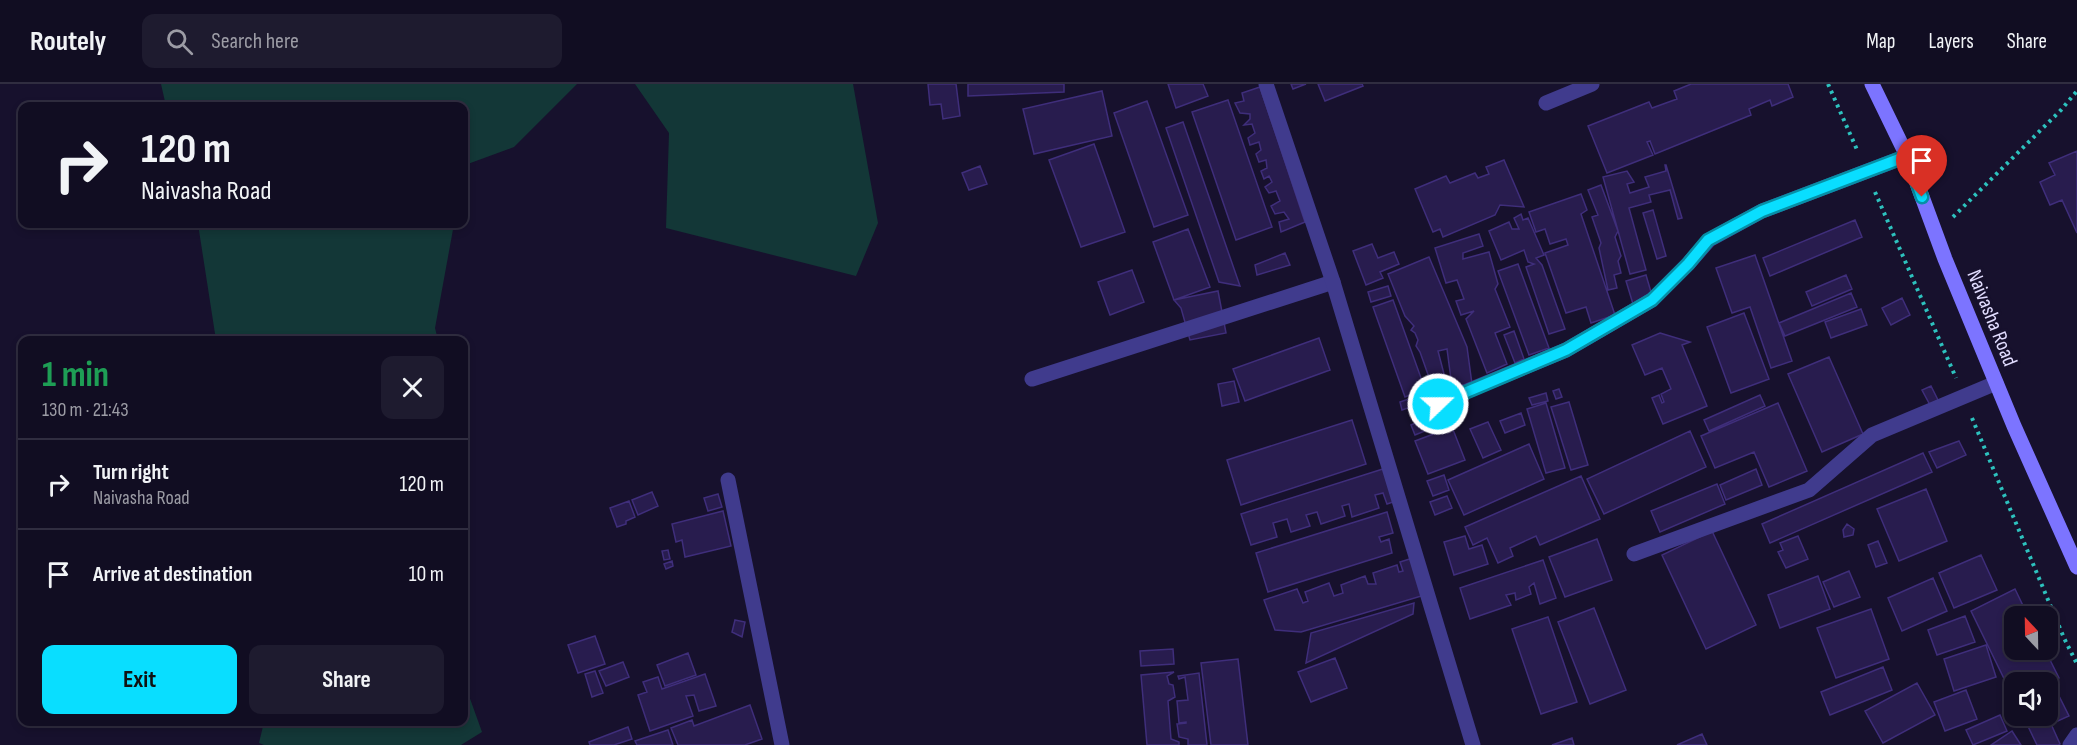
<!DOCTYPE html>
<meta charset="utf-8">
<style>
body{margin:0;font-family:"Sofia Sans Condensed",sans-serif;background:#1e1b2f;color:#f1f3f6;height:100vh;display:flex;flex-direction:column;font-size:22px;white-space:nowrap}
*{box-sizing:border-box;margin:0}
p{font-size:20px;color:#9c9ca5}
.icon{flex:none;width:33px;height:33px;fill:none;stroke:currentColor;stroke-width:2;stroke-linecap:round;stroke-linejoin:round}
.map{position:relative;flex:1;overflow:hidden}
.drawer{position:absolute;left:18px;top:252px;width:450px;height:390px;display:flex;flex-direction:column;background:#110d22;border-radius:12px;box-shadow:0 3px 9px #0003,0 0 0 2px #302d40}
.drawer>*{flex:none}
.banner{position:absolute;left:18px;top:18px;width:450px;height:126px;border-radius:12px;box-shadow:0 3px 9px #0003,0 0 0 2px #302d40;background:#110d22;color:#f1f3f6;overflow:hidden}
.needle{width:39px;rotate:338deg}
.controls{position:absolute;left:2004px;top:522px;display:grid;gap:12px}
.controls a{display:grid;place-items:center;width:54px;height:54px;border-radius:12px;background:#110d22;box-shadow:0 3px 9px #0003,0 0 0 2px #302d40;font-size:30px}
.pin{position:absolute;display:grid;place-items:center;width:51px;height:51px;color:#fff;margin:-62px -26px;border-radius:50% 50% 50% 0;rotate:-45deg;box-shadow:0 0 6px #0007}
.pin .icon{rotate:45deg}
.me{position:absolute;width:66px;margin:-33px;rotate:68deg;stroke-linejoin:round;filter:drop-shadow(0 0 4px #0008)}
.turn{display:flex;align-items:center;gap:21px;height:126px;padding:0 24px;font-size:27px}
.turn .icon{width:78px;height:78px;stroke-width:2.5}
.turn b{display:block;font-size:42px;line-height:51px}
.round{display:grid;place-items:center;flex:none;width:63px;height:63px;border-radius:12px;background:#1e1b2f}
.overview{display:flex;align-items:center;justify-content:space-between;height:102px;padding:0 24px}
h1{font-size:36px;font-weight:700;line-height:45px;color:#1e9e55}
.primary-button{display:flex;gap:12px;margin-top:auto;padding:12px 24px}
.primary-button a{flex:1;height:69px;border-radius:12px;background:#09deff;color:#111;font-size:24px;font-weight:700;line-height:69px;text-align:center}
.primary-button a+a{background:#1e1b2f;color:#f1f3f6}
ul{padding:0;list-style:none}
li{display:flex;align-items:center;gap:18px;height:90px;padding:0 24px;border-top:2px solid #302d40}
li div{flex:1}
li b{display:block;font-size:22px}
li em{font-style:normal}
header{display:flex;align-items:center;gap:36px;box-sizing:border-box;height:84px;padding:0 30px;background:#110d22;border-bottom:2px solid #302d40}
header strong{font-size:28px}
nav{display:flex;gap:33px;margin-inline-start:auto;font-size:21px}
.search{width:420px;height:54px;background:#1e1b2f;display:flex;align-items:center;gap:15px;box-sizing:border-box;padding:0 21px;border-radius:12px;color:#9c9ca5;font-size:22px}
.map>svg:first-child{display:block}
.green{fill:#133737}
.building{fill:#281c4e;stroke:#3f2e7b;stroke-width:1.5}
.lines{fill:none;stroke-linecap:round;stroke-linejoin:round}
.path{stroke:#2dc2be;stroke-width:4;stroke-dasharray:3 4.5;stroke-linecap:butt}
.lane{stroke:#403b8d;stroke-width:15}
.street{stroke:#403b8d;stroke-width:15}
.secondary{stroke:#7c74ff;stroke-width:15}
.route-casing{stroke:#0690a6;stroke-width:15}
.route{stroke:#09deff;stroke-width:10}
.labels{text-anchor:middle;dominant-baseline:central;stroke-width:6;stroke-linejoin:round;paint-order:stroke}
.street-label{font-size:21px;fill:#e2ddff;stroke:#17112d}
</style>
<header>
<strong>Routely</strong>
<div class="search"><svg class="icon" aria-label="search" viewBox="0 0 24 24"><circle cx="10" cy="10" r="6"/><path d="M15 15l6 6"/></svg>Search here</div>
<nav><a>Map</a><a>Layers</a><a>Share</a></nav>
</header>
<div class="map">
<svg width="2077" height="661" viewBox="0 0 2077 661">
<rect width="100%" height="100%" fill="#17112d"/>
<path class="green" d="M161 0H577L514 63 465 81 464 88V22H166Z
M635 0H853L878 139 856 192 666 144 669 49Z
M198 140H454L435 244 438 256H216Z
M464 598 482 648 461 661H264L259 659 264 638H464Z"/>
<path class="building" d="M928 0H956L960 32 943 35 941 20 930 21Z
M968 0H1064V8L968 12Z
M1168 0H1203L1208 12 1176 24Z
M1291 0H1306L1293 5Z
M1318 0H1362L1363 2 1325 17Z
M1691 0H1788L1793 13 1772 22 1770 16 1749 25 1751 31 1655 70 1650 57 1647 58 1653 71 1607 89 1588 42 1649 18 1652 24 1677 15 1674 7Z
M1260 3 1305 138 1281 148 1279 138 1289 135 1284 128 1275 130 1271 122 1280 117 1276 107 1269 109 1265 103 1272 98 1269 92 1264 95 1261 87 1267 84 1266 76 1259 78 1256 70 1261 66 1259 58 1250 61 1248 54 1255 49 1252 40 1244 41 1250 35V30L1240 29 1235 19 1244 17 1242 9Z
M1102 7 1112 52 1034 70 1023 25Z
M1228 16 1272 143 1236 156 1192 28Z
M1147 17 1188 131 1154 143 1114 29Z
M1183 38 1240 202 1219 198 1166 44Z
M1094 60 1125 148 1081 163 1049 76Z
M2077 67V149L2062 116 2050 121 2040 98 2055 91 2049 79Z
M1504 76 1524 123 1500 121 1495 131 1443 153 1440 145 1433 148 1415 105 1446 92 1450 99 1475 89 1478 94 1489 90 1486 83Z
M1665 81H1666L1682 134 1678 135 1670 106 1649 111 1651 118 1629 124 1646 186 1630 190 1603 93 1627 87 1634 98 1627 100 1630 109 1649 103 1645 93 1666 87Z
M980 82 987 100 969 106 962 89Z
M1601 101 1618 147 1615 153 1621 172 1618 177 1621 189 1614 191 1617 204 1608 206 1599 164 1601 159 1592 133 1598 131 1588 106Z
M1581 110 1587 126 1581 130 1615 231 1591 239 1586 223 1566 229 1545 169 1568 161 1566 155 1550 160 1545 145 1536 148 1529 128Z
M1653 126 1666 172 1657 175 1643 129Z
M1521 130 1523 136 1528 134 1544 171 1536 174 1542 181 1565 245 1549 250 1526 183 1534 180 1528 178 1524 166 1501 176 1489 147 1509 138 1512 145H1519L1514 134Z
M1855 136 1862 153 1770 192 1763 174Z
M1188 145 1210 203 1174 216 1153 158Z
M1479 150 1483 162 1463 169V175L1489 168 1498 200 1495 205 1510 243 1495 249 1507 280 1487 289 1466 235 1474 227 1461 231 1456 217 1464 215 1457 196 1446 199 1435 164Z
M1372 160 1378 174 1394 168 1399 180 1380 188 1383 194 1366 201 1353 167Z
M1285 169 1290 181 1257 191 1255 181Z
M1755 171 1792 277 1771 284 1750 223 1732 229 1716 184Z
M1429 173 1467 263 1472 300 1452 303 1447 265 1438 267 1450 313 1426 319V312L1443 306 1439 296 1431 299 1420 268 1416 262 1418 256 1415 249 1411 246 1414 242 1405 232 1388 190Z
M1518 180 1549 264 1529 271 1498 187Z
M1132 186 1144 218 1110 231 1098 198Z
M1646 191 1651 208 1633 220 1626 197Z
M1846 191 1852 205 1812 222 1806 208Z
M1388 202 1391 212 1371 218 1368 208Z
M1218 207 1226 249 1190 256 1181 224 1174 216Z
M1851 209 1857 223 1785 252 1779 239Z
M1902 214 1910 231 1891 241 1882 224Z
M1393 216 1425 305 1405 313 1373 223Z
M1861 225 1867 241 1831 254 1825 238Z
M1744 229 1769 295 1731 309 1707 243Z
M1514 247 1524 275 1515 279 1504 251Z
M1660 249 1690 258 1682 261 1707 322 1663 340 1652 314 1659 311 1662 319 1664 318 1661 310 1671 305 1662 284 1645 291 1632 261Z
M1319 254 1330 286 1245 317 1233 285Z
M1829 273 1863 350 1822 368 1788 290Z
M1234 297 1239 318 1222 322 1218 300Z
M1931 302 1938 316 1930 321 1922 306Z
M1559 305 1562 313 1556 315 1553 307Z
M1546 309 1548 317 1532 321 1529 314Z
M1420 311 1422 319 1402 326 1400 318Z
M1760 311 1765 322 1709 347 1704 336Z
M1569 318 1588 381 1571 386 1551 323Z
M1546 319 1565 384 1546 389 1527 325Z
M1778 319 1807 387 1769 403 1754 368 1715 384 1701 352Z
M1443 327 1446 334 1431 340 1428 333Z
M1521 329 1525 341 1505 349 1500 337Z
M1352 336 1366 380 1241 421 1227 376Z
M1423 336 1427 346 1415 351 1411 341Z
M1488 338 1501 366 1483 374 1470 345Z
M1452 343 1465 376 1428 390 1415 357Z
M1690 347 1706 383 1604 430 1587 395Z
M1959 357 1966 371 1937 384 1929 368Z
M1529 360 1544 395 1464 431 1448 396Z
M1923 369 1932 388 1770 459 1762 440Z
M1386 384 1396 417 1387 420 1383 409 1375 411 1379 424 1352 433 1349 420 1342 422 1345 432 1321 440 1317 428 1306 431 1310 442 1291 448 1287 435 1273 439 1277 453 1251 461 1241 430Z
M1756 385 1762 401 1726 416 1720 401Z
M1444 391 1449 406 1433 412 1427 397Z
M1581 392 1600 435 1540 461 1536 452 1510 464 1513 472 1498 479 1487 454 1473 461 1465 443Z
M1717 400 1725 420 1660 448 1651 427Z
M1926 405 1947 457 1899 477 1877 425Z
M652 408 658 422 638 431 632 416Z
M718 410 722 423 708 427 704 414Z
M1447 412 1452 424 1435 431 1430 418Z
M629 417 635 433 626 437V440L617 443 610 424Z
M723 427 731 462 685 473 682 456 676 458 672 440Z
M1387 428 1393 449 1379 453 1381 458 1389 455 1392 469 1268 508 1256 469Z
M1847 440 1854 445 1853 451 1844 453 1843 446Z
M1712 447 1756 541 1706 565 1662 471Z
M1465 452 1469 465 1482 461 1488 480 1454 491 1444 458Z
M1798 452 1808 475 1786 484 1778 468 1783 466 1780 459Z
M1597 455 1612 496 1565 513 1549 473Z
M1878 457 1887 479 1876 483 1868 461Z
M668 466 670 475 664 476 662 467Z
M1981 471 1997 506 1954 524 1939 489Z
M1416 473 1428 510 1301 548 1275 546 1264 516 1297 505 1303 519 1308 517 1305 508 1329 499 1334 512 1343 509 1341 501 1365 492 1368 500H1376L1373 489 1397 481 1399 488 1403 487 1400 478Z
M1543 476 1556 514 1540 520 1534 499 1529 503 1531 510 1516 516 1515 509 1506 511 1511 521 1470 535 1460 504Z
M672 477 673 482 666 485 664 480Z
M1849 487 1860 513 1834 523 1823 498Z
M1818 492 1830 525 1780 544 1768 511Z
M1933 494 1947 527 1902 547 1888 514Z
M2015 505 2028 532H2014V566H2045L2059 594 2052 598 2069 632 2051 640 2060 660 2058 661H2037L2023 632H2048V598H2014V615L1971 527Z
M1414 519 1413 530 1306 579 1311 549Z
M1594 524 1626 606 1590 620 1558 538Z
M1871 525 1889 575 1836 594 1817 544Z
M1965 532 1975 558 1937 571 1928 546Z
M1548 533 1577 618 1541 630 1512 545Z
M735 536 745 538 742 553 732 548Z
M595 552 605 580 578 589 568 561Z
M1986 561 1996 593 1954 607 1944 575Z
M1173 565 1174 580 1141 582 1140 567Z
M688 569 696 591 665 602 657 581Z
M1335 574 1347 604 1311 618 1298 588Z
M1238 575 1248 661H1211L1201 579Z
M623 578 629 593 606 602 599 587Z
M1883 583 1892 606 1830 631 1821 608Z
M595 587 603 609 592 613 585 590Z
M1174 588 1167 592 1169 600 1173 601 1175 613 1168 617 1171 655 1179 658V661H1147L1141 591Z
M1199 589 1207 661H1188V655L1179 653 1177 640 1186 639V638L1179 639 1177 617 1188 616 1185 593 1179 595 1178 592Z
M705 590 716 622 699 627 694 611 686 612 693 632 650 647 638 611 647 608 643 598 658 593 662 605Z
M1917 599 1935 631 1883 659 1865 627Z
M1966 606 1977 635 1945 647 1934 618Z
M750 621 762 655 745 661H678L671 644 692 636 694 642Z
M2000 631 2007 647 1973 661 1966 646Z
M628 643 632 655 614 661H590L589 658Z
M668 646 673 661H637L635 657Z
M2012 647 2021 661H1991Z
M1702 650 1707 661H1677Z
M1572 654 1574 661H1552Z"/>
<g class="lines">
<path class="path" d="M1828 0 1858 68
M1875 108 1956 294
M1953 133 2061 26 2077 7
M1972 334 2064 554 2077 580"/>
<path class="lane" d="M1546 19 1592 0
M1032 295 1333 198"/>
<path class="street" d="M1266 0 1333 198 1473 661
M1438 319 1566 266 1652 216 1688 180 1709 156 1762 127 1907 72
M728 396 782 661
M1634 470 1809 406 1872 351 1996 299
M2070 661 2077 651"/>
<path class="secondary" d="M1872 0 1907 72 1945 175 2014 342 2077 483"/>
</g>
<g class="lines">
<g class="route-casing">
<path id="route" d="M1438 320 1566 266 1652 216 1688 180 1708 156 1762 127 1907 72 1922 113"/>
</g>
<use href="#route" class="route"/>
</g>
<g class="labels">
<g class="street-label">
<text transform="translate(1992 234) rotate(68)">Naivasha Road</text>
</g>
</g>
</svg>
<div class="controls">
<a><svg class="needle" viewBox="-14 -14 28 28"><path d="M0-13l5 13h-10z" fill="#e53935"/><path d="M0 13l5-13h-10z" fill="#9c9ca5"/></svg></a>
<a><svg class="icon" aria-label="sound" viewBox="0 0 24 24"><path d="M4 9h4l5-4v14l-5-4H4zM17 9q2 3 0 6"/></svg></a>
</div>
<div class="pin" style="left:1922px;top:113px;background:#d93025"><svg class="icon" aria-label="arrive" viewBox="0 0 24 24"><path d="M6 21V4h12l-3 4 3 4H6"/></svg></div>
<svg class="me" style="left:1438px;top:320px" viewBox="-20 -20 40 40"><circle r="17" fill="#09deff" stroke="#fff" stroke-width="3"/><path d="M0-11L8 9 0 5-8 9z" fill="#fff"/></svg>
<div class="banner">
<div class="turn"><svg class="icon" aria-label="right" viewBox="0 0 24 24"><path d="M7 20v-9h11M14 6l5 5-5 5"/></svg><div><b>120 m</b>Naivasha Road</div></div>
</div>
<section class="drawer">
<div class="overview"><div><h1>1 min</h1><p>130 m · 21:43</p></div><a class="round"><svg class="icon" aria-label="close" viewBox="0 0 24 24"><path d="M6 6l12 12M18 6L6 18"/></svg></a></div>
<ul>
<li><svg class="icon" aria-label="right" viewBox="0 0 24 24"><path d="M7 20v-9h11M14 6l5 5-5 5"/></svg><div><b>Turn right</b><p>Naivasha Road</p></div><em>120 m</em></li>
<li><svg class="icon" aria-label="arrive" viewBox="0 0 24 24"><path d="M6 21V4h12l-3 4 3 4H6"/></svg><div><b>Arrive at destination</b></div><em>10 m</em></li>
</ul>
<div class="primary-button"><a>Exit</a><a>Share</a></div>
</section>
</div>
